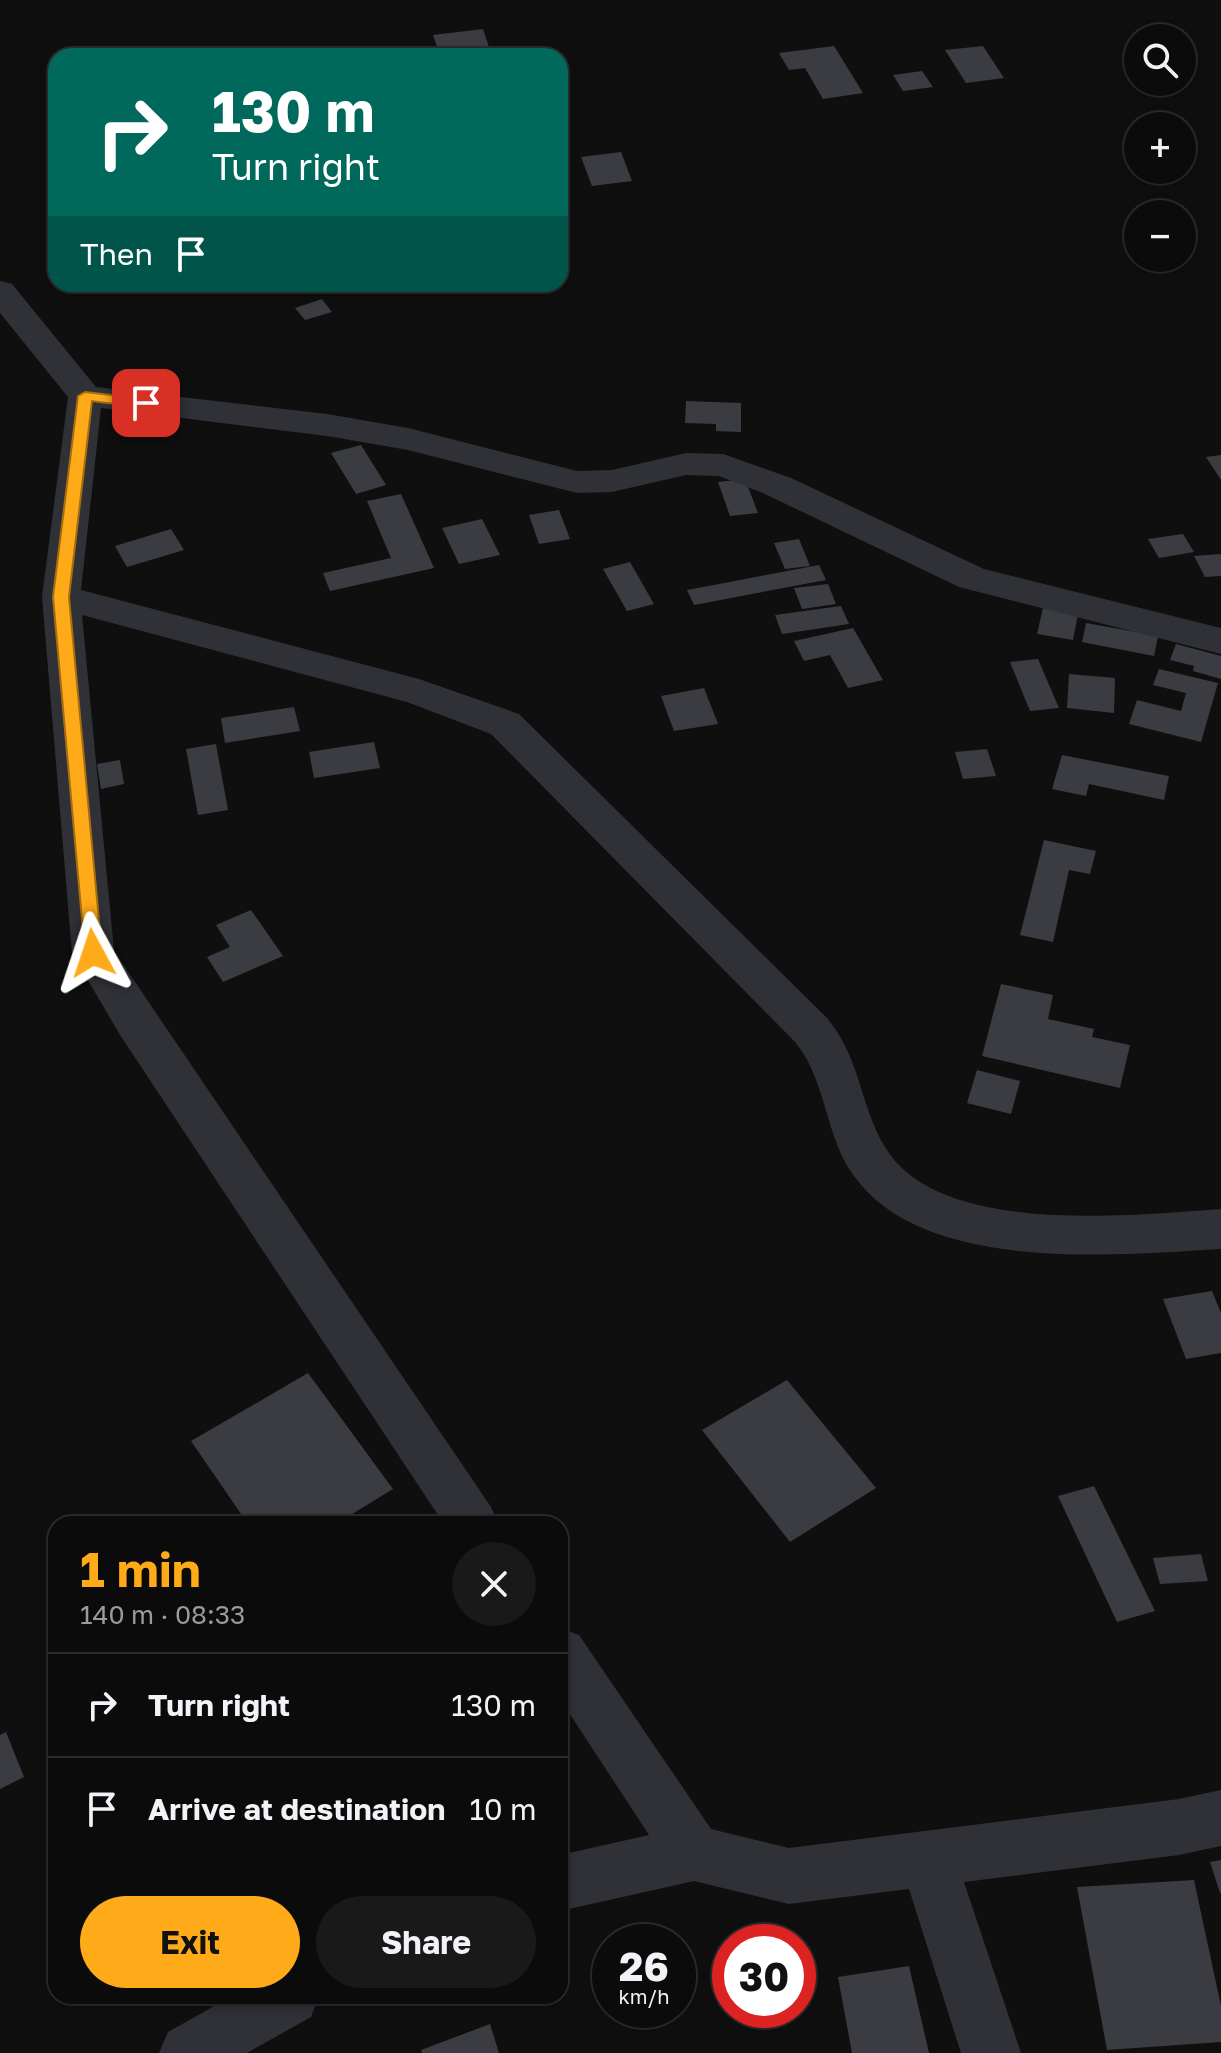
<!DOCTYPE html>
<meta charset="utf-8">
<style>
body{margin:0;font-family:"Golos Text",sans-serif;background:#19191a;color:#f1f3f6;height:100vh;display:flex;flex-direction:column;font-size:30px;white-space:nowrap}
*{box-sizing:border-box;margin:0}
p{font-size:26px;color:#9a9b9d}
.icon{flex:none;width:44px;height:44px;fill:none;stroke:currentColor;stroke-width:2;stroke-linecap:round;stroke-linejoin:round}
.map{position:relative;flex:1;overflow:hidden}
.side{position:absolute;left:48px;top:1516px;width:520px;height:488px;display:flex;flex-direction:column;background:#0b0b0c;border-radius:24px;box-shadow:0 4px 12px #0003,0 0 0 2px #2b2b2d}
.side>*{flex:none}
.guide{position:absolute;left:48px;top:48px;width:520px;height:244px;border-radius:24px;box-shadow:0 4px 12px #0003,0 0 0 2px #2b2b2d;background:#00695c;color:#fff;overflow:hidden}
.buttons{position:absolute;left:1124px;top:24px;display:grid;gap:16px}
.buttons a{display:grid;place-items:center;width:72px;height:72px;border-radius:50%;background:#0b0b0c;box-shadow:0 4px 12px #0003,0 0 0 2px #2b2b2d;font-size:40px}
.speed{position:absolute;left:592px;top:1924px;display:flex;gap:16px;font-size:40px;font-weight:700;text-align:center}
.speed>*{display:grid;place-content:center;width:104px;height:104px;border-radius:50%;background:#0b0b0c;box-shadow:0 4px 12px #0003,0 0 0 2px #2b2b2d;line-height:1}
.speed small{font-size:20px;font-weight:400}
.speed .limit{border:12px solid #d22;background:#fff;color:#111}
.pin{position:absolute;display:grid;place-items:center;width:68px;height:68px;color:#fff;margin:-34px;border-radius:16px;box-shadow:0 4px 12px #0006}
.me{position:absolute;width:88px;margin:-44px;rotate:355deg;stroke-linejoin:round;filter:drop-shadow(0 0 6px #0008)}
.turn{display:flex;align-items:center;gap:28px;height:168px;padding:0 32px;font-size:36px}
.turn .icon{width:104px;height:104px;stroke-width:2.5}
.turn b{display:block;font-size:56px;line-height:68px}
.then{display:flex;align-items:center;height:76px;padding:0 32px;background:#0003;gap:16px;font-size:30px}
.round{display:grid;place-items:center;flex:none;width:84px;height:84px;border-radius:42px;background:#19191a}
.headline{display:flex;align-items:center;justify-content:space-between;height:136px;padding:0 32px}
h1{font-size:48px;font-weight:700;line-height:60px;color:#ffaa18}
.button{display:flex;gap:16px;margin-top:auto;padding:16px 32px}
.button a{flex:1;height:92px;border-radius:48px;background:#ffaa18;color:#111;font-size:32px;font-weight:700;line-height:92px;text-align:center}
.button a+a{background:#19191a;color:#f1f3f6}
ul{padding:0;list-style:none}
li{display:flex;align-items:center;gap:24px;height:104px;padding:0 32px;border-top:2px solid #2b2b2d}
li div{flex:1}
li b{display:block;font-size:30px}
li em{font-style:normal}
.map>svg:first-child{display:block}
.building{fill:#3b3c41}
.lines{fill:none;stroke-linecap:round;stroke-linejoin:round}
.minor{fill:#2f3136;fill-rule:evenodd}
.route{fill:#ffaa18;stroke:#a66e10;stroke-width:2}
</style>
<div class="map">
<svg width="1221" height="2053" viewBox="0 0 1221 2053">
<rect width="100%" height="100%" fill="#0f0f10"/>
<path class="building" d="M483 29 490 50 440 55 433 35Z
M834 46 863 93 823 99 805 68 789 70 779 53Z
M983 46 1004 78 966 83 945 50Z
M922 71 933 87 903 91 893 75Z
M621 152 632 181 592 186 581 157Z
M322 299 332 312 305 320 295 308Z
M686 401 741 403V432L716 431V424L685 423Z
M361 445 386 485 356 494 331 453Z
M1221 455V480L1206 457Z
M745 479 758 513 730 516 718 482Z
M401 494 434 568 330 591 323 573 391 558 367 501Z
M559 510 570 539 539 544 529 515Z
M482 519 500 555 459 564 442 528Z
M171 529 184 550 127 567 115 546Z
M1183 534 1194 552 1159 558 1148 539Z
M799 539 810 566 785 569 774 543Z
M1221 554V576L1205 577 1194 556Z
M630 562 654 604 627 611 603 569Z
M819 565 826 580 694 605 687 590Z
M828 584 836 604 802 609 794 588Z
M841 606 849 624 782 634 775 615Z
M1043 608 1078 614 1073 640 1037 634Z
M1086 623 1158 636 1154 656 1082 642Z
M853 628 883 680 848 688 830 655 804 661 794 641Z
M1176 644 1221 656V679L1193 671 1194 666 1170 660Z
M1038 659 1059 708 1030 711 1010 662Z
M1159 669 1218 683 1201 742 1129 724 1137 700 1181 711 1186 693 1153 685Z
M1069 674 1115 678 1114 713 1067 708Z
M704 688 718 724 674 731 661 696Z
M294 707 300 731 225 743 221 718Z
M374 742 380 768 314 778 309 752Z
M216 744 228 810 198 815 186 749Z
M987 749 996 776 963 779 955 752Z
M1062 755 1169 776 1164 800 1089 784 1086 796 1052 789Z
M120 760 124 784 101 789 97 764Z
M1044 840 1096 851 1090 874 1069 870 1053 942 1020 935Z
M251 910 283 956 223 982 207 957 230 947 216 925Z
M1001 984 1053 995 1048 1019 1094 1029 1092 1037 1130 1045 1120 1088 982 1056Z
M977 1070 1020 1081 1011 1114 967 1103Z
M1212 1291 1221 1313V1353L1186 1359 1163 1299Z
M308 1373 393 1489 336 1524H248L191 1441Z
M787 1380 876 1488 790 1542 702 1430Z
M1094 1486 1155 1611 1117 1622 1058 1496Z
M1201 1554 1208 1581 1160 1584 1153 1558Z
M6 1732 24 1777 0 1789V1735Z
M1221 1860V1893H1220L1210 1862Z
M1194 1880 1221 2006V2042L1107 2050 1077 1887Z
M909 1966 929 2053H852L838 1977Z
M490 2024 499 2053H422L421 2050Z"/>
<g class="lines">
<path class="minor" d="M0 281 12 284 96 387 327 414 408 428 577 471 612 470 686 453 723 454 791 478 984 569 1221 628V654L959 587 765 494 719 476 686 475 612 492 577 493 408 450 327 436 101 408 81 590 419 679 519 714 828 1019C861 1060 860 1106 885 1147 938 1237 1132 1215 1221 1209V1249C1115 1255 924 1274 854 1176 825 1137 827 1082 796 1043L491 734 407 702 82 615 114 951 491 1507 499 1524H444L120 1035 72 953 42 597 68 397 0 313Z
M560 1628 579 1635 711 1829 789 1848 1179 1799 1221 1790V1846L1179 1855 964 1882 1021 2053H961L909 1889 789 1904 694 1881 560 1911V1855L649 1835 560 1699Z
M232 1996H319L311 2017 247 2053H159L168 2032Z"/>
</g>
<path class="route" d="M85 392 146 399 153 403 146 408 92 401 69 597 102 953 93 959 85 953 53 597 78 396Z"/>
</svg>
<div class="buttons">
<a><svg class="icon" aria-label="search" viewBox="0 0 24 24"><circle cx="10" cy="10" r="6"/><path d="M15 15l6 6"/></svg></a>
<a>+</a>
<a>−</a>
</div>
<div class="speed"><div>26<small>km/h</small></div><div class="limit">30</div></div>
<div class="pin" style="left:146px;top:403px;background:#d93025"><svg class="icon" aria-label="arrive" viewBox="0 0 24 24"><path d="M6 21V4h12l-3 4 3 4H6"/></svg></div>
<svg class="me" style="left:93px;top:953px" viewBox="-20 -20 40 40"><path d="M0-17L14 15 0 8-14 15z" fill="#ffaa18" stroke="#fff" stroke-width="4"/></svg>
<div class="guide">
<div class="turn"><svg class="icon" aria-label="right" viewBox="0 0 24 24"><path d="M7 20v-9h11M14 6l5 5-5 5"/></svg><div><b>130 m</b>Turn right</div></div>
<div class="then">Then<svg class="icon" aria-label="arrive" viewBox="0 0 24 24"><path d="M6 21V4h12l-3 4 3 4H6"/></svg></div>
</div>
<section class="side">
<div class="headline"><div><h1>1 min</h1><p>140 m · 08:33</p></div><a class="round"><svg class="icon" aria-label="close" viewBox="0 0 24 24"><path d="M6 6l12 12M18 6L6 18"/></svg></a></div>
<ul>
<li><svg class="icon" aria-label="right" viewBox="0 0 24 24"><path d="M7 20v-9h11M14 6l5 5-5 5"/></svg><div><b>Turn right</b></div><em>130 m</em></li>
<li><svg class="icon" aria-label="arrive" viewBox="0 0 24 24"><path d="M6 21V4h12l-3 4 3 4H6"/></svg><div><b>Arrive at destination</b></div><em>10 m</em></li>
</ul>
<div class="button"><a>Exit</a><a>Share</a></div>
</section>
</div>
